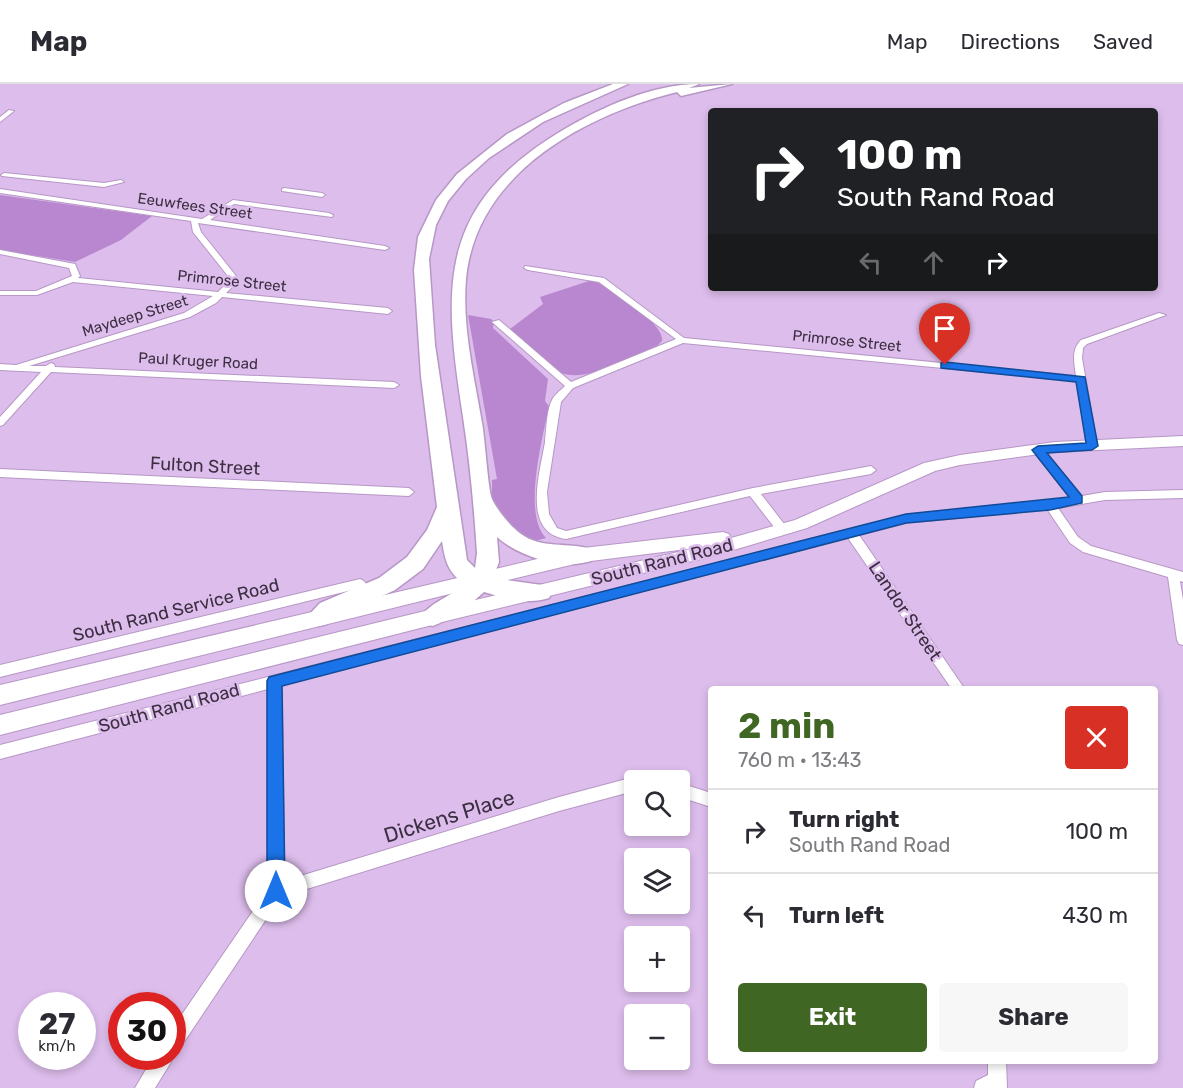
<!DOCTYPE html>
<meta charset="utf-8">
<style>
body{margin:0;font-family:Rubik,sans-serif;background:#f7f7f7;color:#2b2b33;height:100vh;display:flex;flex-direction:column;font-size:22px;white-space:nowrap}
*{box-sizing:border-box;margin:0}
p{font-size:20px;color:#7c7c81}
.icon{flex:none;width:33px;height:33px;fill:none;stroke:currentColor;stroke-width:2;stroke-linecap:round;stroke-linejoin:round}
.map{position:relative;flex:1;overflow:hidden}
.sheet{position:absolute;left:708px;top:602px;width:450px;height:378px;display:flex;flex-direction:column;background:#fff;border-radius:6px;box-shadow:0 3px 9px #0003}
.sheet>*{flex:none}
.guide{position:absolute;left:708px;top:24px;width:450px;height:183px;border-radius:6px;box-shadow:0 3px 9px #0003;background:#202124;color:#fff;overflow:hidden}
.buttons{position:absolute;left:624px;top:686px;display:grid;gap:12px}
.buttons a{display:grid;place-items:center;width:66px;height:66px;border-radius:6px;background:#fff;box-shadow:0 3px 9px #0003;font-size:30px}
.speed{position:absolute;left:18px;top:908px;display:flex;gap:12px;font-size:30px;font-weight:700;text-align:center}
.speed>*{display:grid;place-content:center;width:78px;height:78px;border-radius:50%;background:#fff;box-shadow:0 3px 9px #0003;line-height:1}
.speed small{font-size:15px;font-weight:400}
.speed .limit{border:9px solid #d22;background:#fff;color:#111}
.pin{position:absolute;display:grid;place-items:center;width:51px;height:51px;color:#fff;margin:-62px -26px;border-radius:50% 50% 50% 0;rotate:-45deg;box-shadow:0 0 6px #0007}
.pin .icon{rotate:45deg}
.me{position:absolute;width:66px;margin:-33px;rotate:0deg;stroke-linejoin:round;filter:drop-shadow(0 0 4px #0008)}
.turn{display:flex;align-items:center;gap:21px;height:126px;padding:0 30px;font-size:27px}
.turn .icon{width:78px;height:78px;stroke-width:2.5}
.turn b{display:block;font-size:42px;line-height:51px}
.lanes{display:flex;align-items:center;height:57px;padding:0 30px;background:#0003;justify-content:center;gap:30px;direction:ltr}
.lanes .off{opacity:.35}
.round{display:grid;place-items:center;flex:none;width:63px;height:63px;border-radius:6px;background:#f7f7f7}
.summary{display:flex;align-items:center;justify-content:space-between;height:102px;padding:0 30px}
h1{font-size:36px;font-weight:700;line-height:45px;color:#3f6723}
.action{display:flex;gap:12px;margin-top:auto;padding:12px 30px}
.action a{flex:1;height:69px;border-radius:6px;background:#3f6723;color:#fff;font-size:24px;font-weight:700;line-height:69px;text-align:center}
.action a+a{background:#f7f7f7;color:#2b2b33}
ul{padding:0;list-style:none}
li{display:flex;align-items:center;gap:18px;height:84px;padding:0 30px;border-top:2px solid #e1e1e2}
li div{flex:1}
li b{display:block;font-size:22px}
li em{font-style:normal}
header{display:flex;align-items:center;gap:36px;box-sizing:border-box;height:84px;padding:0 30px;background:#fff;border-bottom:2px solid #e1e1e2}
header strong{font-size:28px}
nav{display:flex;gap:33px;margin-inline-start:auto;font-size:21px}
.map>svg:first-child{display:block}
.green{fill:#b887cf}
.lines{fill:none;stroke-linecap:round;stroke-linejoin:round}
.street-casing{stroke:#b697c5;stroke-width:2}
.secondary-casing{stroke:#b697c5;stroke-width:2}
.primary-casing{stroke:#b697c5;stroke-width:2}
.highway-casing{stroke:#b697c5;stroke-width:3}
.street{fill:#fff;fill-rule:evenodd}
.secondary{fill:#fff;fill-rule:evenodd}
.primary{fill:#fff;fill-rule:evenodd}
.highway{fill:#fff;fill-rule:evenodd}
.route{fill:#1a73e8;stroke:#114b97;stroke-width:1.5}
.labels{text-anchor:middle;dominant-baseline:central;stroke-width:5;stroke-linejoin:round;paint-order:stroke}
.far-street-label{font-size:15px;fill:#3c2f42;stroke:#ddbdec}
.street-label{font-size:18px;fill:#3c2f42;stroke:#ddbdec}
.near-street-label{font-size:21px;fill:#3c2f42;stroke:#ddbdec}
</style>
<header>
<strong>Map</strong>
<nav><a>Map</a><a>Directions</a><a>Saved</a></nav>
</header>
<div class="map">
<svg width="1183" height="1004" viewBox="0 0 1183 1004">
<rect width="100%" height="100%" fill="#ddbdec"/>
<path class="green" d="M0 111 152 132 121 156 75 178 0 166Z
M592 196C607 201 666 240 662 257L657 262C632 272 585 301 559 288L510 245 543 220 540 213Z
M468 231 491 235 494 238 493 244 548 295 545 317 549 322C543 353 522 430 546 454L524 460 492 419V396L497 395Z"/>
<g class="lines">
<g class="street-casing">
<path id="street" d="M9 26 14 27 0 38V33Z
M4 89 104 99 121 96 124 98 104 103 2 92 1 91Z
M284 104 322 109 325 111 322 113 282 107V105Z
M0 105 202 135 233 116 329 129 333 131 332 133 234 120 210 136 385 162 389 164 385 166 198 139 201 148 236 192 235 200 226 209 388 224 392 227 388 230 222 213 216 219 190 233 29 282H46L51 279 54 280 55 283 394 298 399 301 394 304 51 288 3 341 0 342V333L41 288 0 286V280L16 281 184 229 213 212 73 198 37 211H0V207H36L72 192 69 184 0 170V166L75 180 80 192 78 194 218 208 227 199 228 192 193 148 191 137 0 109Z
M525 182 604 194 684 254 1076 292C1074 278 1071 266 1081 256L1159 229 1166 231 1087 260 1083 264 1082 274 1097 362 1092 365 1087 362 1077 297 683 259 573 304 561 318 547 408 549 430 557 444 566 447 753 404 871 382 876 386 871 390 761 410 788 445 782 449 778 448 750 412 566 455C521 449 540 388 545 358 546 347 547 325 552 316 554 311 561 306 565 302L492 238 499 236 571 298 676 255 599 198 528 186 524 184Z
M1038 363 1042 364 1082 412 1105 408 1183 406V414L1105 416 1058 424 1078 453 1091 462 1183 488V498L1180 497 1183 516V561L1179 560 1177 556 1168 493 1083 468 1070 459 1047 425 906 439 859 451 964 604H951L848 454 282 601 284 797 559 713 634 693 640 696H634V707L559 727 281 813 178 967 173 970 171 978 155 1004H135L154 972H172V945L268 805V605L0 675V661L906 431 1071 414 1034 368 1033 366Z
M0 385 409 404 414 408 409 412 0 393Z
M360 495 364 497 366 500 364 503 0 593V581Z
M680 699 711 709V723L680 713Z
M988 976H1006L1007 1004H974L976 997 988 991Z"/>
</g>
<g class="secondary-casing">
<path id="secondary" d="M1183 352V362L1055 368 960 381 935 387 807 444 717 471 442 538 435 536 433 531 435 526 442 524 695 464 583 478 479 503 473 501 470 496 473 491 479 489 583 464 723 448 729 450 731 454 795 436 924 379 960 371 1055 358Z"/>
</g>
<g class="primary-casing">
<path id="primary" d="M479 489 486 491 489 496 486 501 0 621V601Z
M433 525 440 527 443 533 440 539 0 651V631Z"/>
</g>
<g class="highway-casing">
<path id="highway" d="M613 0H628L543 38 489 74 466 95 448 117 436 141 429 175 435 261 467 476 475 484 477 469C474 424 470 378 463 333 443 203 436 122 563 46 602 23 653 0 699 0L689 4 732 0 681 12 677 8C585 31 476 89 466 195 462 243 474 291 482 339 485 354 488 406 492 415 498 427 510 442 521 450 541 465 568 458 591 465L594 471 591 477C562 486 519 473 497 453L499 478 493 494 549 502 552 508 549 514C529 521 503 514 484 508L459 530 433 542 425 540 421 533C429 519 452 512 464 500 448 488 445 477 442 457L423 485 395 506 336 533 327 540 319 542 311 540 307 533 320 519 379 494 407 473 427 446 437 423 421 292 414 186 418 153 436 116 457 90 507 50 564 19Z"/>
</g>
<use href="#street" class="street"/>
<use href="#secondary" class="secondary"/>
<use href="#primary" class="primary"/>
<use href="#highway" class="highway"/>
</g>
<path class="route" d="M945 278 1085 293 1098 362 1092 366 1047 369 1082 412V419L1050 426 906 439 282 602 285 807 283 814 276 817 270 814 267 807V597L269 593 906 430 1069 413 1032 366 1038 362 1086 359 1076 298 941 284V279Z"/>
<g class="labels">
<g class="far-street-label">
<text transform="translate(195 122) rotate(8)">Eeuwfees Street</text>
<text transform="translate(232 197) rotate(6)">Primrose Street</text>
<text transform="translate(135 232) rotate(-17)">Maydeep Street</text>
<text transform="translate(847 257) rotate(6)">Primrose Street</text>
<text transform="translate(198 277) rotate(3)">Paul Kruger Road</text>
</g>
<g class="street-label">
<text transform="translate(205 382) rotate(3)">Fulton Street</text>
<text transform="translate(662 478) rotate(-14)">South Rand Road</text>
<text transform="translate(176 526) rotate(-14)">South Rand Service Road</text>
<text transform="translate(905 527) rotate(56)">Landor Street</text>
<text transform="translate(169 624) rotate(-15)">South Rand Road</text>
</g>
<g class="near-street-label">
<text transform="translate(449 732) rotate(-17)">Dickens Place</text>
</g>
</g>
</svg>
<div class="buttons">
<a><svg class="icon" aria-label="search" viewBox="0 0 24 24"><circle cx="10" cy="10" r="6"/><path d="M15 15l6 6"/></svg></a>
<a><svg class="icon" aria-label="layers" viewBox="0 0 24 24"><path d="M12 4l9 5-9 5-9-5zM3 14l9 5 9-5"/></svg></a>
<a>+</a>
<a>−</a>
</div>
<div class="speed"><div>27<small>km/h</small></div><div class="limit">30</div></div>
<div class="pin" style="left:945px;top:281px;background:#d93025"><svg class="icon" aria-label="arrive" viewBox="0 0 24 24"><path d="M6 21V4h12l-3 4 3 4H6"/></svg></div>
<svg class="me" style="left:276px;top:807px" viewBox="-20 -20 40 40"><circle r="19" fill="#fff"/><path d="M0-13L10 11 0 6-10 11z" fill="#1a73e8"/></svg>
<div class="guide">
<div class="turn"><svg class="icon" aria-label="right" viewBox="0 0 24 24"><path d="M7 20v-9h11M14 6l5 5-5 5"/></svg><div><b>100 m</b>South Rand Road</div></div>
<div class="lanes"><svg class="icon off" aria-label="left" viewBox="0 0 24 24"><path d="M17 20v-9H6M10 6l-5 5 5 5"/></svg><svg class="icon off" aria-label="ahead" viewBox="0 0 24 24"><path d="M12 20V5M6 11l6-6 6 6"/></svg><svg class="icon" aria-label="right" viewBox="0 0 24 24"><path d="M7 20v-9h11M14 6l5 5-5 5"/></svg></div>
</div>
<section class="sheet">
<div class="summary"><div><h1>2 min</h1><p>760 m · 13:43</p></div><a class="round" style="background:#d93025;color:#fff"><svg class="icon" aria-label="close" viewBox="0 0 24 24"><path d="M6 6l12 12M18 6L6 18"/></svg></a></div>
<ul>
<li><svg class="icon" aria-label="right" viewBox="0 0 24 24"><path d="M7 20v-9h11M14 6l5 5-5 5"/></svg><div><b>Turn right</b><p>South Rand Road</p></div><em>100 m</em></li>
<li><svg class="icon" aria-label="left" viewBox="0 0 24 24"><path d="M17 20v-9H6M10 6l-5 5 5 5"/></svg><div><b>Turn left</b></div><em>430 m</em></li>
</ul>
<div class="action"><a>Exit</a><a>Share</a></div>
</section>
</div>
